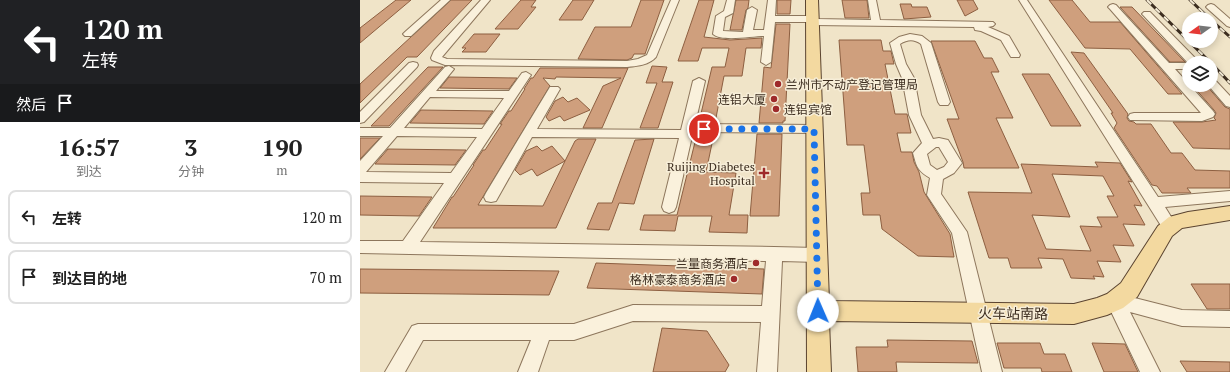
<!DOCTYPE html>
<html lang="zh">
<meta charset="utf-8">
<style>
body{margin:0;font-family:"PT Serif","Noto Sans SC",serif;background:#f6f6f6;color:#222;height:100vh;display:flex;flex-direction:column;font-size:15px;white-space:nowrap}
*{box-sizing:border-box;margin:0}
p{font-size:13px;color:#767676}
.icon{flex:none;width:22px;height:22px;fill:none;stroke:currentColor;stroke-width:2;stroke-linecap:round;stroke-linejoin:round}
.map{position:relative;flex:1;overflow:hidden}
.side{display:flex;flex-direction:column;background:#fff;width:360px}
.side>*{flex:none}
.guide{background:#202124;color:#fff;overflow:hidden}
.needle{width:26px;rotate:255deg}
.buttons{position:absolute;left:822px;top:12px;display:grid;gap:8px}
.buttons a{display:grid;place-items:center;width:36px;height:36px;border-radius:50%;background:#fff;box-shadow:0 2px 10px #0003;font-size:20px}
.pin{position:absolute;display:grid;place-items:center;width:34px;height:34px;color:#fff;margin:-17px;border:2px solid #fff;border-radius:50%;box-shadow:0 1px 4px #0007}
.me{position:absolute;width:44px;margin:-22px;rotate:359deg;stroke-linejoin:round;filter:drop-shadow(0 0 3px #0008)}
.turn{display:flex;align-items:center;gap:14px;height:84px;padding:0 16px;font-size:18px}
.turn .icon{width:52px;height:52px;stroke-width:2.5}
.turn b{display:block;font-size:28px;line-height:34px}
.then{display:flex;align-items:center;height:38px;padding:0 16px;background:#0003;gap:8px;font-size:15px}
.eta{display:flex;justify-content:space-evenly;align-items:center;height:68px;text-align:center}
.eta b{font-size:24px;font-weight:800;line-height:28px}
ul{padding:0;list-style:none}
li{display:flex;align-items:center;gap:12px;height:54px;margin:0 8px 6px;padding:0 8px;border:2px solid #e0e0e0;border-radius:8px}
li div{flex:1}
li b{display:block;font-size:15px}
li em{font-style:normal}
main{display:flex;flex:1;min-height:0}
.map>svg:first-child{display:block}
.building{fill:#cf9f7d;stroke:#8d5f41;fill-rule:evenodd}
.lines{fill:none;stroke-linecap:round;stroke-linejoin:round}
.minor-casing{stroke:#8d765c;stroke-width:2}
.major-casing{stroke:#5b4430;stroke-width:2}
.minor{fill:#faf1dc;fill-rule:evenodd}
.major{fill:#f3d9a0;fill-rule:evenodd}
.rail-casing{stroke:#3d2e20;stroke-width:3}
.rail{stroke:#f7eed8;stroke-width:2;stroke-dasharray:6;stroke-linecap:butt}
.route{stroke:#1a73e8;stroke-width:7;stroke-dasharray:0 12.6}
.poi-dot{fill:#9e2a2b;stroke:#f7eed8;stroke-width:1.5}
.labels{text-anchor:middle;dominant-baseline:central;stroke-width:3;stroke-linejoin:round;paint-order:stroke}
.poi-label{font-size:12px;fill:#3d2e20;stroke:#f7eed8;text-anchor:end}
.near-street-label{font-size:14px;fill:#3d2e20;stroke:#f7eed8}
</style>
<main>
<section class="side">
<div class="guide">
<div class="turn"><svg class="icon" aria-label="left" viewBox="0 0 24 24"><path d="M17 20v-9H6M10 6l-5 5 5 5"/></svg><div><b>120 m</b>左转</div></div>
<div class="then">然后<svg class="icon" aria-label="arrive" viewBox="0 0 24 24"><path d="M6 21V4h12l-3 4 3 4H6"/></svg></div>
</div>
<div class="eta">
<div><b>16:57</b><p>到达</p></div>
<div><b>3</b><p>分钟</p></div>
<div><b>190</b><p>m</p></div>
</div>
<ul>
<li><svg class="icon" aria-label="left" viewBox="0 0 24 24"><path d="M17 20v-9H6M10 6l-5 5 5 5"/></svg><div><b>左转</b></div><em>120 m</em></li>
<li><svg class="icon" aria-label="arrive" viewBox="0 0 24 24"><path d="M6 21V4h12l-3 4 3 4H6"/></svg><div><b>到达目的地</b></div><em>70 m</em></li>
</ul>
</section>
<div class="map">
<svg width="870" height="372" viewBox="0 0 870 372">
<rect width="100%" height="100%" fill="#f0e4c8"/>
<path class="building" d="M36 0H51L0 43V28Z
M91 0H112L57 57H47L0 103V84Z
M161 0H176L171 7H176L158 29H135Z
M213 0H234L222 20H199Z
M281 0H304L285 54H274L272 58 267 60 218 59 235 27H271Z
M339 0H354L344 37 370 40 402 38 401 48H386L382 76H364L355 123 339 122 352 67H365L369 48H342L338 61H318Z
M376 0H389L388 8 386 10 382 30H370Z
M417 0H431L430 14H417Z
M482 0H507L509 18H485Z
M597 0H613L618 9 605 16Z
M689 0H712L730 22H760L822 94H808L770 49 725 48Z
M540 4H551L552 7H567L571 17 544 19Z
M760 7H772L825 62H810Z
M416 24H430L425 121H423V123H399L404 67 411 68Z
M114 34H140L126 52H102L106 48H102Z
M479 40H521L523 51H531L534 64H525L535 114H547L551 133H537L541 152H552L554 162 559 172 564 192 590 234 594 257 558 256 522 229 520 215H503L501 193H510L504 145H487Z
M571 41H615L624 58H632L639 72H631L653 118H636L659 168H604L603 162 587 119H599Z
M711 52 724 53 768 114 767 118 769 121 774 122 776 124H791L811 153H822L835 170 870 171V188H827L831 193H802L797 186 792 185 754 128 757 123 751 113H753Z
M292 66 307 67 302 82H313L298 128H280L297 83H286Z
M68 67H83L29 126H11Z
M180 68H268L242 128H223L243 86 261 78 196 77 195 79 183 78 190 86 118 205 183 206 205 161 177 176 172 169 160 175 155 170 166 151 177 146 182 151 192 146 205 161 215 141 218 139H236L196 228H73L92 197H93L114 165H113L123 150H125L142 124H140L149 111H151L165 89H164L171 78H173Z
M662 74H689L721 126H691Z
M89 77 157 78 149 89 80 88Z
M832 85H846L865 107 870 109V149L833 148 813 122H842L856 120 854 118 856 113 854 110Z
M203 97 208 102 217 98 230 110 204 121 200 116 189 121 186 117 195 101Z
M61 110 133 111 124 124 50 123Z
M337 134H354L346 172 376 173 369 215H388L387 233 349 232 352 216H318L315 231 280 230 284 215H317Z
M397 134H422L419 216H390Z
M0 138H20L0 159Z
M294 139 274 204 259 203 249 230 227 229 238 203H252L275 140Z
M28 149 106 150 95 165 15 164Z
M735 162 760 163 772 182 768 181 782 206 774 205 785 225 763 224 774 246 753 245 761 262 737 261 744 277 733 276 735 279 711 278 703 259 678 258 682 268H651L648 258H629L608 192 672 193 661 164 738 167ZM692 174 743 176 754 196H747L758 217H737L742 227 720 226 731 251 686 249 672 215 710 217Z
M0 196 72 197 59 216 0 215Z
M236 263 404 269 402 294 227 288Z
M0 269 199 271 189 295 0 293Z
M831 284H870V309H847Z
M302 328 347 331 369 365 365 372H293Z
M527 340 612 341 618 363 536 362 537 372H498L496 347H528Z
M637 343H680L684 354H705L712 372H682L681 368H644Z
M732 343 765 344 778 372H744Z
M820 361 870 362V372H827Z"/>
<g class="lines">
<g class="minor-casing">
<path id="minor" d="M81 0H90L51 36H45L43 34 45 32Z
M121 0H130L82 57 87 59 267 61 278 59 287 55 311 0H319L296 57C289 65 277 66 267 67L85 65 72 60 71 58 74 51Z
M367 0H375L373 13 365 17 363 31 383 32 387 10 392 7 397 10 393 30H404L408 0H416L415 16H452L457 19 511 20 508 0H516L520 20 633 22 635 24 633 26 628 27 649 36 660 55 659 57H651L641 40 621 31 615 30 614 27 453 25 448 22H415L411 62 406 65 401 62 404 36C393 36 361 42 353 34L356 16 364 11Z
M659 0H667L798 197 870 191V201L805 207 818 228 815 232 810 234 805 232Z
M753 4 756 5 809 63H828L784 16 782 14 784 12H790L838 61 839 63H829V69H815L853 111 855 114 853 117 842 121 770 120 768 117 770 114 774 113H841L750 9 748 7 750 5Z
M851 4 854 5 870 19V27L867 26 848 9 846 7 848 5Z
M550 34 562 36 571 43 590 102 588 105H580L578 102 561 44C554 39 548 39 540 44L546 64 554 78 561 115 573 139 579 138 588 140 602 163 594 173 583 179 581 194 607 232 642 372H622L592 233 567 195 570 178C557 170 557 167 553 153L562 143 549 115 542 78 536 64 530 43 539 37ZM576 147H579L588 162 584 167 577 170 570 165 567 154Z
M53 62 57 63 58 65 57 67 4 122 0 123V112L49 63Z
M89 66 94 69 76 91H149L162 73 166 72 171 75 60 242 414 247 457 248 463 250 465 255 463 260 457 262 422 261 417 372H397L401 322 273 321 214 340H189L178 372H158L171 340H63L45 372H25L52 326 58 324H214L273 305 402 306 406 261 0 253V241H43L84 183 0 182V161L23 136H0V128H30L85 67ZM70 97 144 98 122 129 44 128ZM37 136 117 137 91 173 6 172Z
M339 78 345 81 335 124 454 125 458 126 460 129 458 132 454 133 333 132 316 207 314 211 309 213 304 211 302 207 319 138 172 137 136 201 131 202 126 201 124 197 126 193 190 87H198L200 89 177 129 321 130 333 81Z
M851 79 855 80 870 96V107L866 106 848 85H851Z
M755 293 822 310 870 311V327L822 326 770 312 800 372H780L746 301 749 296Z"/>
</g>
<g class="major-casing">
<path id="major" d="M446 0H458L469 301 714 304 737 298 747 294 761 283 798 226 809 217 828 212 870 206V220L822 228 812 236 777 297 763 308 747 315 714 324 469 321 471 372H447Z"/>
</g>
<use href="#minor" class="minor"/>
<use href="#major" class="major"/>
<g class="rail-casing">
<path id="rail" d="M787 0 851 63
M830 0 850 19
M851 20 870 37
M851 63 870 83"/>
</g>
<use href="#rail" class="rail"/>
</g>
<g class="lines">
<path class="route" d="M344 129H454L458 311"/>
</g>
<g class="poi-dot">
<circle cx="418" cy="84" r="4"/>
<circle cx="414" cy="99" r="4"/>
<circle cx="416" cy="109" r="4"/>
<path d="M402 167h4v4h4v4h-4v4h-4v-4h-4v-4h4z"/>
<circle cx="396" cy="263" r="4"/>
<circle cx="374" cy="279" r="4"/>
</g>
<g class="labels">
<g class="poi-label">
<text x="426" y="84" text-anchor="start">兰州市不动产登记管理局</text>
<text x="406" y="99">连铝大厦</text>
<text x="424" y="109" text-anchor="start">连铝宾馆</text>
<text x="395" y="166">Ruijing Diabetes<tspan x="395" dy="14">Hospital</tspan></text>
<text x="388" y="263">兰量商务酒店</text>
<text x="366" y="279">格林豪泰商务酒店</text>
</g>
<g class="near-street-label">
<text transform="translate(653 313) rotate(1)">火车站南路</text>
</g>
</g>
</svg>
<div class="buttons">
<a><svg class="needle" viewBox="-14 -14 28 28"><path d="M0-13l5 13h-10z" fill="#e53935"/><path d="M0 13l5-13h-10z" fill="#767676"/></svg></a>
<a><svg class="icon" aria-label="layers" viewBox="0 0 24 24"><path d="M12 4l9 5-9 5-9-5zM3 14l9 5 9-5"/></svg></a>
</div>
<div class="pin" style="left:344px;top:129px;background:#d93025"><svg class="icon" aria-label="arrive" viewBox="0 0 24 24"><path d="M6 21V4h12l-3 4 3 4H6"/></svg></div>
<svg class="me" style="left:458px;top:311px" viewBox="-20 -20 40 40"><circle r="19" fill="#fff"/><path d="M0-13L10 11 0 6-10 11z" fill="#1a73e8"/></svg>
</div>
</main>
